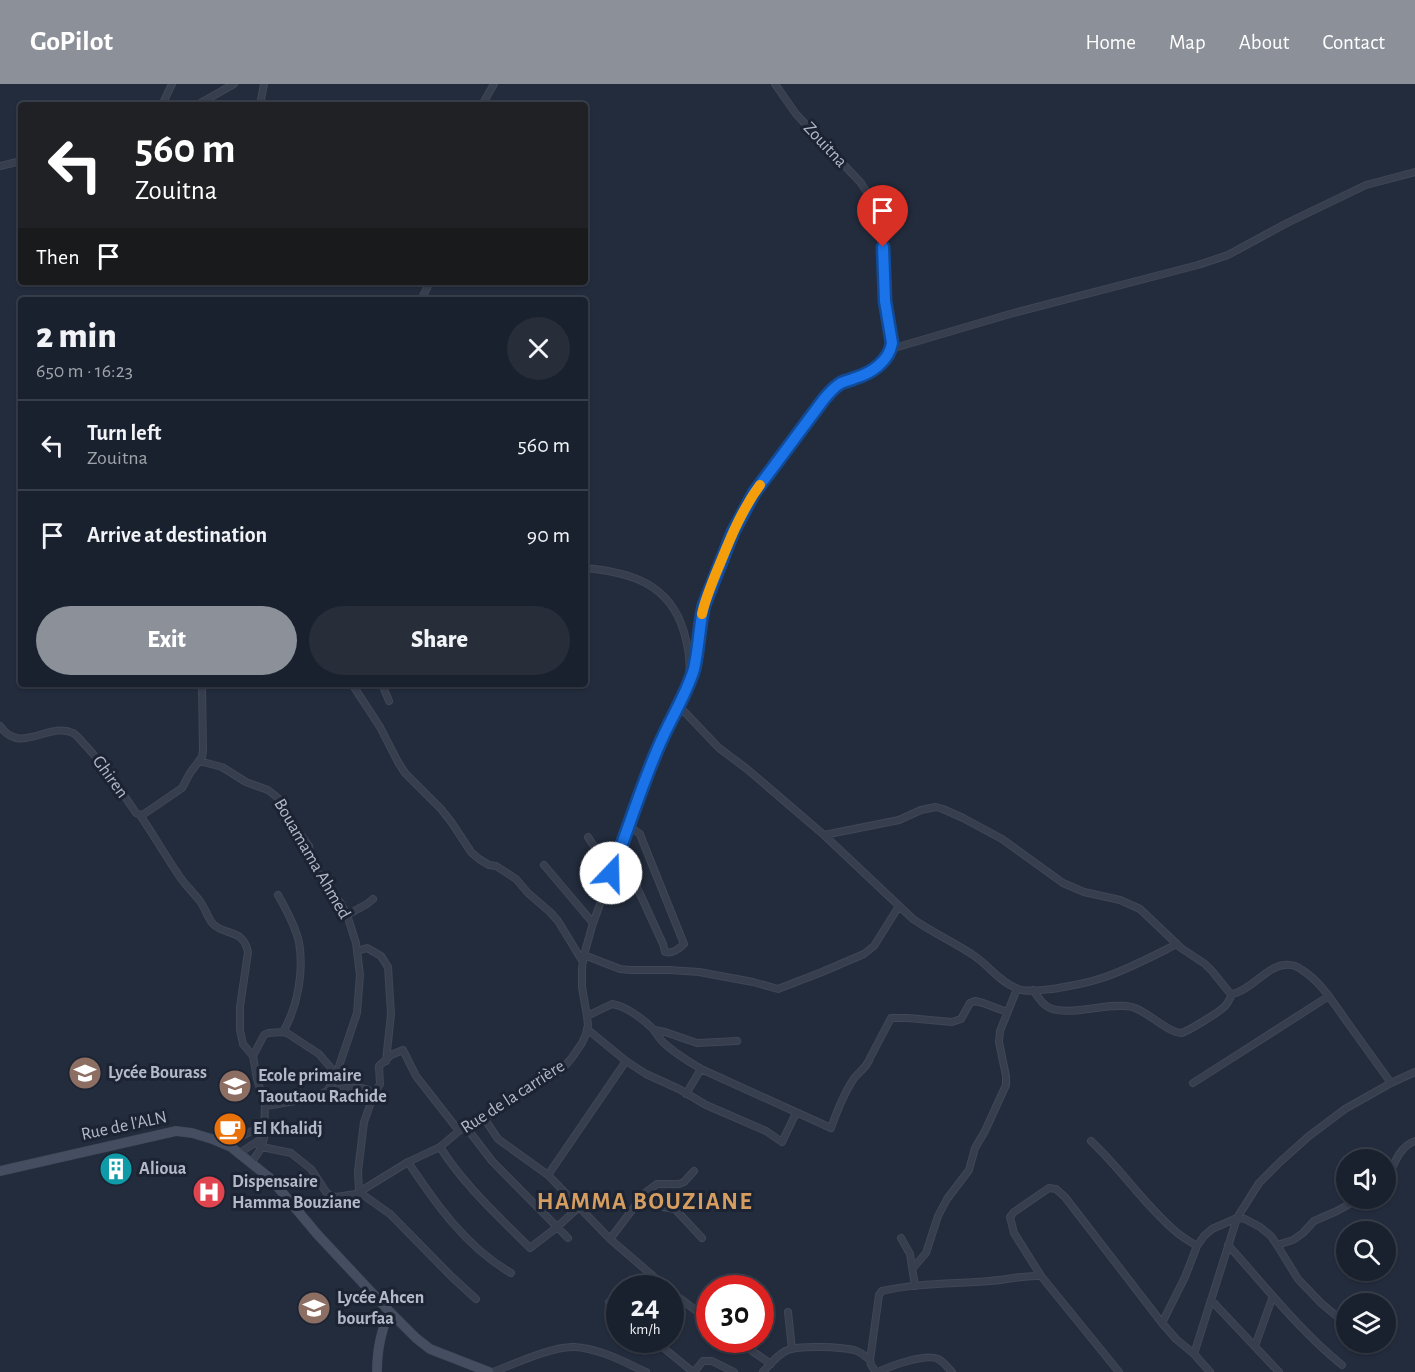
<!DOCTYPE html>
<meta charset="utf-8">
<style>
body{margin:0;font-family:"Alegreya Sans",sans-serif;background:#272e3a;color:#f1f3f6;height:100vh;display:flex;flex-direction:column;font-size:22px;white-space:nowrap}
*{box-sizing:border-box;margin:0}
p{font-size:20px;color:#9fa3aa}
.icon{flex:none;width:33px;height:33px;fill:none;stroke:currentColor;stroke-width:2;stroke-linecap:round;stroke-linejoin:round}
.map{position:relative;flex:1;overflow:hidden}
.details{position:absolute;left:18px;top:213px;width:570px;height:390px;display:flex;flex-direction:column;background:#1a212e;border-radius:6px;box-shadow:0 2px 4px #0004,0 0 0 2px #383e4a}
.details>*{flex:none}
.hud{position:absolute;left:18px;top:18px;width:570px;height:183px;border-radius:6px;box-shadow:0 2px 4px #0004,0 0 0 2px #383e4a;background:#202124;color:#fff;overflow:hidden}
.controls{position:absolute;left:1336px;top:1065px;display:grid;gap:12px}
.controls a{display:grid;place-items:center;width:60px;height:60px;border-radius:50%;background:#1a212e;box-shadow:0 2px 4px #0004,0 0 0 2px #383e4a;font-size:30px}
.speed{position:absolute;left:606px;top:1191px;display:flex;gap:12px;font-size:30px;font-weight:700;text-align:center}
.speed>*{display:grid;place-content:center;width:78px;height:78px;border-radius:50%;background:#1a212e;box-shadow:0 2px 4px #0004,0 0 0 2px #383e4a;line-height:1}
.speed small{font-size:15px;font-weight:400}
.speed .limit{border:9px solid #d22;background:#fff;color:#111}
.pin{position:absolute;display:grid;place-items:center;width:51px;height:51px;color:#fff;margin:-62px -26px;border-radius:50% 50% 50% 0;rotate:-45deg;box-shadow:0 0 6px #0007}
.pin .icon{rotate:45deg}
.me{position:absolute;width:66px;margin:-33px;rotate:21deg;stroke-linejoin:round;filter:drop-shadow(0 0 4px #0008)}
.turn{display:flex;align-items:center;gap:21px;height:126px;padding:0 18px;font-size:27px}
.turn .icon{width:78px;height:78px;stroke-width:2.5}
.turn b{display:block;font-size:42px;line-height:51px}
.then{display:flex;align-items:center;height:57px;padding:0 18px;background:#0003;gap:12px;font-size:22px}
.round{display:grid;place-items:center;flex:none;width:63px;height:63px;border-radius:32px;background:#272e3a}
.summary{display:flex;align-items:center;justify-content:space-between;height:102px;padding:0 18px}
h1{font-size:36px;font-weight:800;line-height:45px}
.action{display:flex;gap:12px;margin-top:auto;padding:12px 18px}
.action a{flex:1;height:69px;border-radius:36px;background:#8c9099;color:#fff;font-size:24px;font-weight:800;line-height:69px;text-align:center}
.action a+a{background:#272e3a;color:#f1f3f6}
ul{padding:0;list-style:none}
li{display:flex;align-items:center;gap:18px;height:90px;padding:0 18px;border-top:2px solid #383e4a}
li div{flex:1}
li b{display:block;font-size:22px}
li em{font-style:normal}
header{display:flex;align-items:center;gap:36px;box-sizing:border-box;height:84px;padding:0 30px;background:#8c9099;color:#fff}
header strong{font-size:28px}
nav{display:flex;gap:33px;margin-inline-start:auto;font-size:21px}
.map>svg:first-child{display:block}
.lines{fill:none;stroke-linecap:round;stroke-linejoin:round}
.street-casing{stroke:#404756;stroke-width:8}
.secondary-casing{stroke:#404756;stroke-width:10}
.street{stroke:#373e4d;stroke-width:6}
.secondary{stroke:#454d60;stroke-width:9}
.route-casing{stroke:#114b97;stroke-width:15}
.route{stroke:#1a73e8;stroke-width:10}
.slow{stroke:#f59e0b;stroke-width:10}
.labels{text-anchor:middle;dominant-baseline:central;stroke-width:6;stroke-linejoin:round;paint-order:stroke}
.street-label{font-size:18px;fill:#b3b9c8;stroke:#1c2332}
.poi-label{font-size:18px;font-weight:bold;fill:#b3b9c8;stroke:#1c2332;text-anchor:start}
.district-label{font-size:24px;font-weight:bold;letter-spacing:1.5px;fill:#d69d60;stroke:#1c2332}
</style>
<header>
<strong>GoPilot</strong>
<nav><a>Home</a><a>Map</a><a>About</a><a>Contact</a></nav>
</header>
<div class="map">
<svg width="1415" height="1288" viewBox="0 0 1415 1288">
<rect width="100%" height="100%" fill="#232c3d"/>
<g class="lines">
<g class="street-casing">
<path id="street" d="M162 21 172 0
M197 21 234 0
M260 21 264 0
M482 21 494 0
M0 82 21 77
M421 216 430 198
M891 265 1010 230 1198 181 1228 171 1287 139 1366 101 1415 88
M585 484C631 488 670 500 684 548 688 562 691 576 689 590
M352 600 380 643 398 678 405 689 441 725 452 739 471 768 479 775 489 781 496 782 516 795 528 809 550 828 558 837 583 878
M382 600 389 617
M678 621 719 664 747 685 824 751 899 736 921 726 936 723 943 725 963 734 1002 755 1063 799 1084 808 1120 816 1140 825 1181 864 1205 880 1212 887 1229 908 1232 910C1250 907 1266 883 1284 881 1290 880 1297 882 1302 886 1320 897 1333 918 1345 935 1360 956 1376 978 1391 999
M0 642C20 672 49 637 73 649 78 652 82 658 86 662 105 682 120 706 136 729L140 731 144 730 182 704 190 689 202 673 203 667 202 600
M199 677 222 683 246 698 268 706 278 714 290 736 309 762 312 780 340 818 347 831 356 859 360 891 357 929 334 997 327 1007 319 1011 307 1015 266 1022
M140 731C153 750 165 771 178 790 184 800 192 807 199 816 205 823 207 833 213 840 225 852 243 844 248 868L240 923V946L243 960 253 972 257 995 265 1020 264 1054 262 1063 251 1079
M824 751 913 835C933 849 956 859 976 873 990 883 999 897 1016 904 1026 909 1041 906 1052 905 1069 902 1085 900 1102 894 1127 886 1153 872 1177 860
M588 753 611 789
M619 769 624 775 663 860 665 868C672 870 679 865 684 860L643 758 640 750 629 742
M544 781 593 839
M347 831 367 820 373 815
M357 867 367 864 381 872 388 883 391 930 386 977
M584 871 620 885 630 886H669L699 888 753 898 778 905 822 888 864 870 874 862 899 822
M1033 906C1037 912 1042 920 1048 923 1068 934 1110 917 1132 923 1146 926 1168 949 1181 949 1187 948 1221 927 1225 922 1228 919 1230 914 1232 910
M587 932 612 920C626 922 643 935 653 945 657 950 660 956 665 960 676 970 688 977 701 985L686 1010
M587 945 626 977 646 990 679 1005 706 1021 766 1047 782 1058 796 1029
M654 946 665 948 697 959 737 957
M283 948 287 949 319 970 337 991
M253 972 264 951 268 949 283 948C298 922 304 887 299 858 295 841 286 825 278 811
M701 985 831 1044C837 1027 843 1011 853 996 858 988 867 984 870 974L891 934H908L952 938 961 935 970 919 975 917 983 919 1007 928
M1193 999 1329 912
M327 1007C341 1005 363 999 374 1010
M484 1034 498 1055 548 1091 610 1155 667 1204
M466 1043 492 1077 568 1154
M459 1047 416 992 403 966 391 971 379 982 380 1000 374 1010 364 1038 358 1087 359 1108 390 1130 452 1193 476 1215
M1091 1057C1121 1085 1143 1119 1174 1146 1180 1152 1189 1157 1197 1162
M223 1059 232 1057 264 1041
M256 1059 262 1063 291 1069 311 1085 326 1108 331 1112 336 1113 356 1110 408 1078 440 1063 459 1047 484 1034 561 986 571 975 582 959 586 950 588 941 587 932 582 903V884L584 871 593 839 629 742 645 694 661 656 689 597 694 584 701 533 716 490 738 437 754 409 823 315C829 310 833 303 840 300 845 297 852 296 858 293 869 289 880 282 887 272 897 259 888 243 886 228 881 199 887 169 880 141 876 126 870 112 861 99L796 30 775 0
M440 1063C464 1101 498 1132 530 1164L556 1144 579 1123
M238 1070 258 1057
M408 1078C436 1120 466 1163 511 1189
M548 1091 626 977
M1386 1098C1393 1083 1399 1062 1415 1057
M645 1109 656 1122 675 1125 702 1154
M901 1154 910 1170 915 1202
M610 1155 645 1109 657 1100H679L684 1098 694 1087
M1228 1161C1265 1202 1299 1246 1342 1281
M1277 1161 1293 1156 1303 1149 1314 1137 1337 1127 1355 1117H1368L1375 1114
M913 1184 926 1169 938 1132 947 1115 969 1086 975 1064 985 1047 1006 1001V992L999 958 1000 947 1017 905
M640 1204 650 1190
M670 1207 710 1237
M1211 1216 1279 1288
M609 1218 620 1227
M788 1228 792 1265
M1162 1239 1185 1193 1197 1162 1204 1152 1212 1145 1237 1134 1245 1135 1260 1143 1271 1152 1277 1161 1298 1195 1321 1219 1340 1235
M654 1256 693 1288
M736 1256 771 1280
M1255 1262 1273 1212
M1194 1270 1237 1134 1259 1099 1280 1078 1309 1052 1345 1025 1391 999 1415 988
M493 1288C514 1280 553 1262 574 1263 599 1264 624 1278 646 1288
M694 1288 703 1277H712L734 1288
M763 1288C770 1280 778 1270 788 1266 800 1261 841 1263 854 1266 861 1268 865 1272 870 1276
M876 1288 871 1281 870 1276 879 1211 882 1207C917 1199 954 1200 990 1197 1007 1196 1023 1191 1041 1192
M878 1288C890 1282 926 1269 938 1275 943 1277 948 1284 952 1288
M1119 1288 1041 1192 1014 1149 1010 1133 1014 1128 1049 1104 1056 1105 1065 1113 1162 1239 1176 1255 1194 1270 1210 1288"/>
</g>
<g class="secondary-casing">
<path id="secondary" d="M0 1087 176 1047 192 1049 212 1055 231 1063 271 1095 317 1150 389 1227 416 1254 430 1265 489 1288
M377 1288C377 1265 381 1249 389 1227"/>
</g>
<use href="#street" class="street"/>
<use href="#secondary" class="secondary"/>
</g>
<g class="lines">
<g class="route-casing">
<path id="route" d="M611 789C628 747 640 705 658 664 669 637 686 612 694 585 699 564 699 542 704 521L733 448 754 409 824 315C829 309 834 303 841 299 845 297 851 296 855 294 872 289 889 277 892 259L885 217 883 163"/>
</g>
<use href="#route" class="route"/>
<path class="slow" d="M702 530C706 512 714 494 721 477 732 450 743 424 760 401"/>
</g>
<defs>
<g id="school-disc" transform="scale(1.725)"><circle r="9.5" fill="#8d6e63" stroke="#1c2332"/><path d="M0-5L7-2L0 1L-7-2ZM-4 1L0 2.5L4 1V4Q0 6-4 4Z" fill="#fff"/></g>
<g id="cafe-disc" transform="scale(1.725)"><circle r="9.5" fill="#e8710a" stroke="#1c2332"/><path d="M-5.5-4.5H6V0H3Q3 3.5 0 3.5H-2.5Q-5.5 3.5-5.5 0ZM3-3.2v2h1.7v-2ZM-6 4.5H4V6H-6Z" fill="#fff"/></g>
<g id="building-disc" transform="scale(1.725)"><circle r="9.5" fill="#0f9aa8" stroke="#1c2332"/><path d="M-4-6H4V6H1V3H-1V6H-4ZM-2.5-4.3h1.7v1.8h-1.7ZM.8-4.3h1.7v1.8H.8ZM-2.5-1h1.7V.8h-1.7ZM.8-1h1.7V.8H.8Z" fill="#fff"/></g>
<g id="hospital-disc" transform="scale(1.725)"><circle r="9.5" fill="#e0444e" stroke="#1c2332"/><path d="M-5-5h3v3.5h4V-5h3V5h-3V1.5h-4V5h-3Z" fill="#fff"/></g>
</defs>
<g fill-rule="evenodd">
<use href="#school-disc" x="85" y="989"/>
<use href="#school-disc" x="235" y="1002"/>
<use href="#cafe-disc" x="230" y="1045"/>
<use href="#building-disc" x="116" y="1085"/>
<use href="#hospital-disc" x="209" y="1108"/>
<use href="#school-disc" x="314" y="1224"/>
</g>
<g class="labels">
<g class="street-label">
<text transform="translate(825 61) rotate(47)">Zouitna</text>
<text transform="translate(110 693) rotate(54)">Ghiren</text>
<text transform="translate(312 775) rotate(60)">Bouamama Ahmed</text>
<text transform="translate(513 1013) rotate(-33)">Rue de la carrière</text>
<text transform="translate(124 1042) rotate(-12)">Rue de l'ALN</text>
</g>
<g class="poi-label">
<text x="108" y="989">Lycée Bourass</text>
<text x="258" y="992">Ecole primaire<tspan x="258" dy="21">Taoutaou Rachide</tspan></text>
<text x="253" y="1045">El Khalidj</text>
<text x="139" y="1085">Alioua</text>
<text x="232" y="1098">Dispensaire<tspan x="232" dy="21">Hamma Bouziane</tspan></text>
<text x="337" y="1214">Lycée Ahcen<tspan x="337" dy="21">bourfaa</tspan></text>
</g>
<g class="district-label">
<text x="645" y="1118">HAMMA BOUZIANE</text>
</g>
</g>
</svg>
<div class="controls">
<a><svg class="icon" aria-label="sound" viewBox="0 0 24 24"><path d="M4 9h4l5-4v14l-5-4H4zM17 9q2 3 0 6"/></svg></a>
<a><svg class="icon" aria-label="search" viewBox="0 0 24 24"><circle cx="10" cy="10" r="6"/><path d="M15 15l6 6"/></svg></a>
<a><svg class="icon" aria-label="layers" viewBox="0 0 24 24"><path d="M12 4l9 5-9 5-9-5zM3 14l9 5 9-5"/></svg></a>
</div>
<div class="speed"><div>24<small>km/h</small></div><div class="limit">30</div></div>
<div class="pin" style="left:883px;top:163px;background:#d93025"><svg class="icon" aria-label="arrive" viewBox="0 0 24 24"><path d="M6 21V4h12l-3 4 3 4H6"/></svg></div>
<svg class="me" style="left:611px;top:789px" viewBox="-20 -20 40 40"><circle r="19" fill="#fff"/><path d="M0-13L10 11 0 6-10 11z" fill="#1a73e8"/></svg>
<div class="hud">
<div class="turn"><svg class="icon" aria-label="left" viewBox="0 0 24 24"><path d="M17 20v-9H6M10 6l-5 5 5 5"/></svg><div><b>560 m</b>Zouitna</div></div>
<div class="then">Then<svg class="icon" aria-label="arrive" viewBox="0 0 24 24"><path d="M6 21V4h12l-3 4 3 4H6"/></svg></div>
</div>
<section class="details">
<div class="summary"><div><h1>2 min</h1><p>650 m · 16:23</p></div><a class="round"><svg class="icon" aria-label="close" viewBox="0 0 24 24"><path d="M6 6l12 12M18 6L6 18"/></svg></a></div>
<ul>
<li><svg class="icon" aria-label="left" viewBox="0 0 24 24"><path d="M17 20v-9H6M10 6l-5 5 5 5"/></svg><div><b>Turn left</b><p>Zouitna</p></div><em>560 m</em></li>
<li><svg class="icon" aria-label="arrive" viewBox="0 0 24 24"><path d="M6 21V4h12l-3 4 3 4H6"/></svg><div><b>Arrive at destination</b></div><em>90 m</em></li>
</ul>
<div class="action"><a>Exit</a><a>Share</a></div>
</section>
</div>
